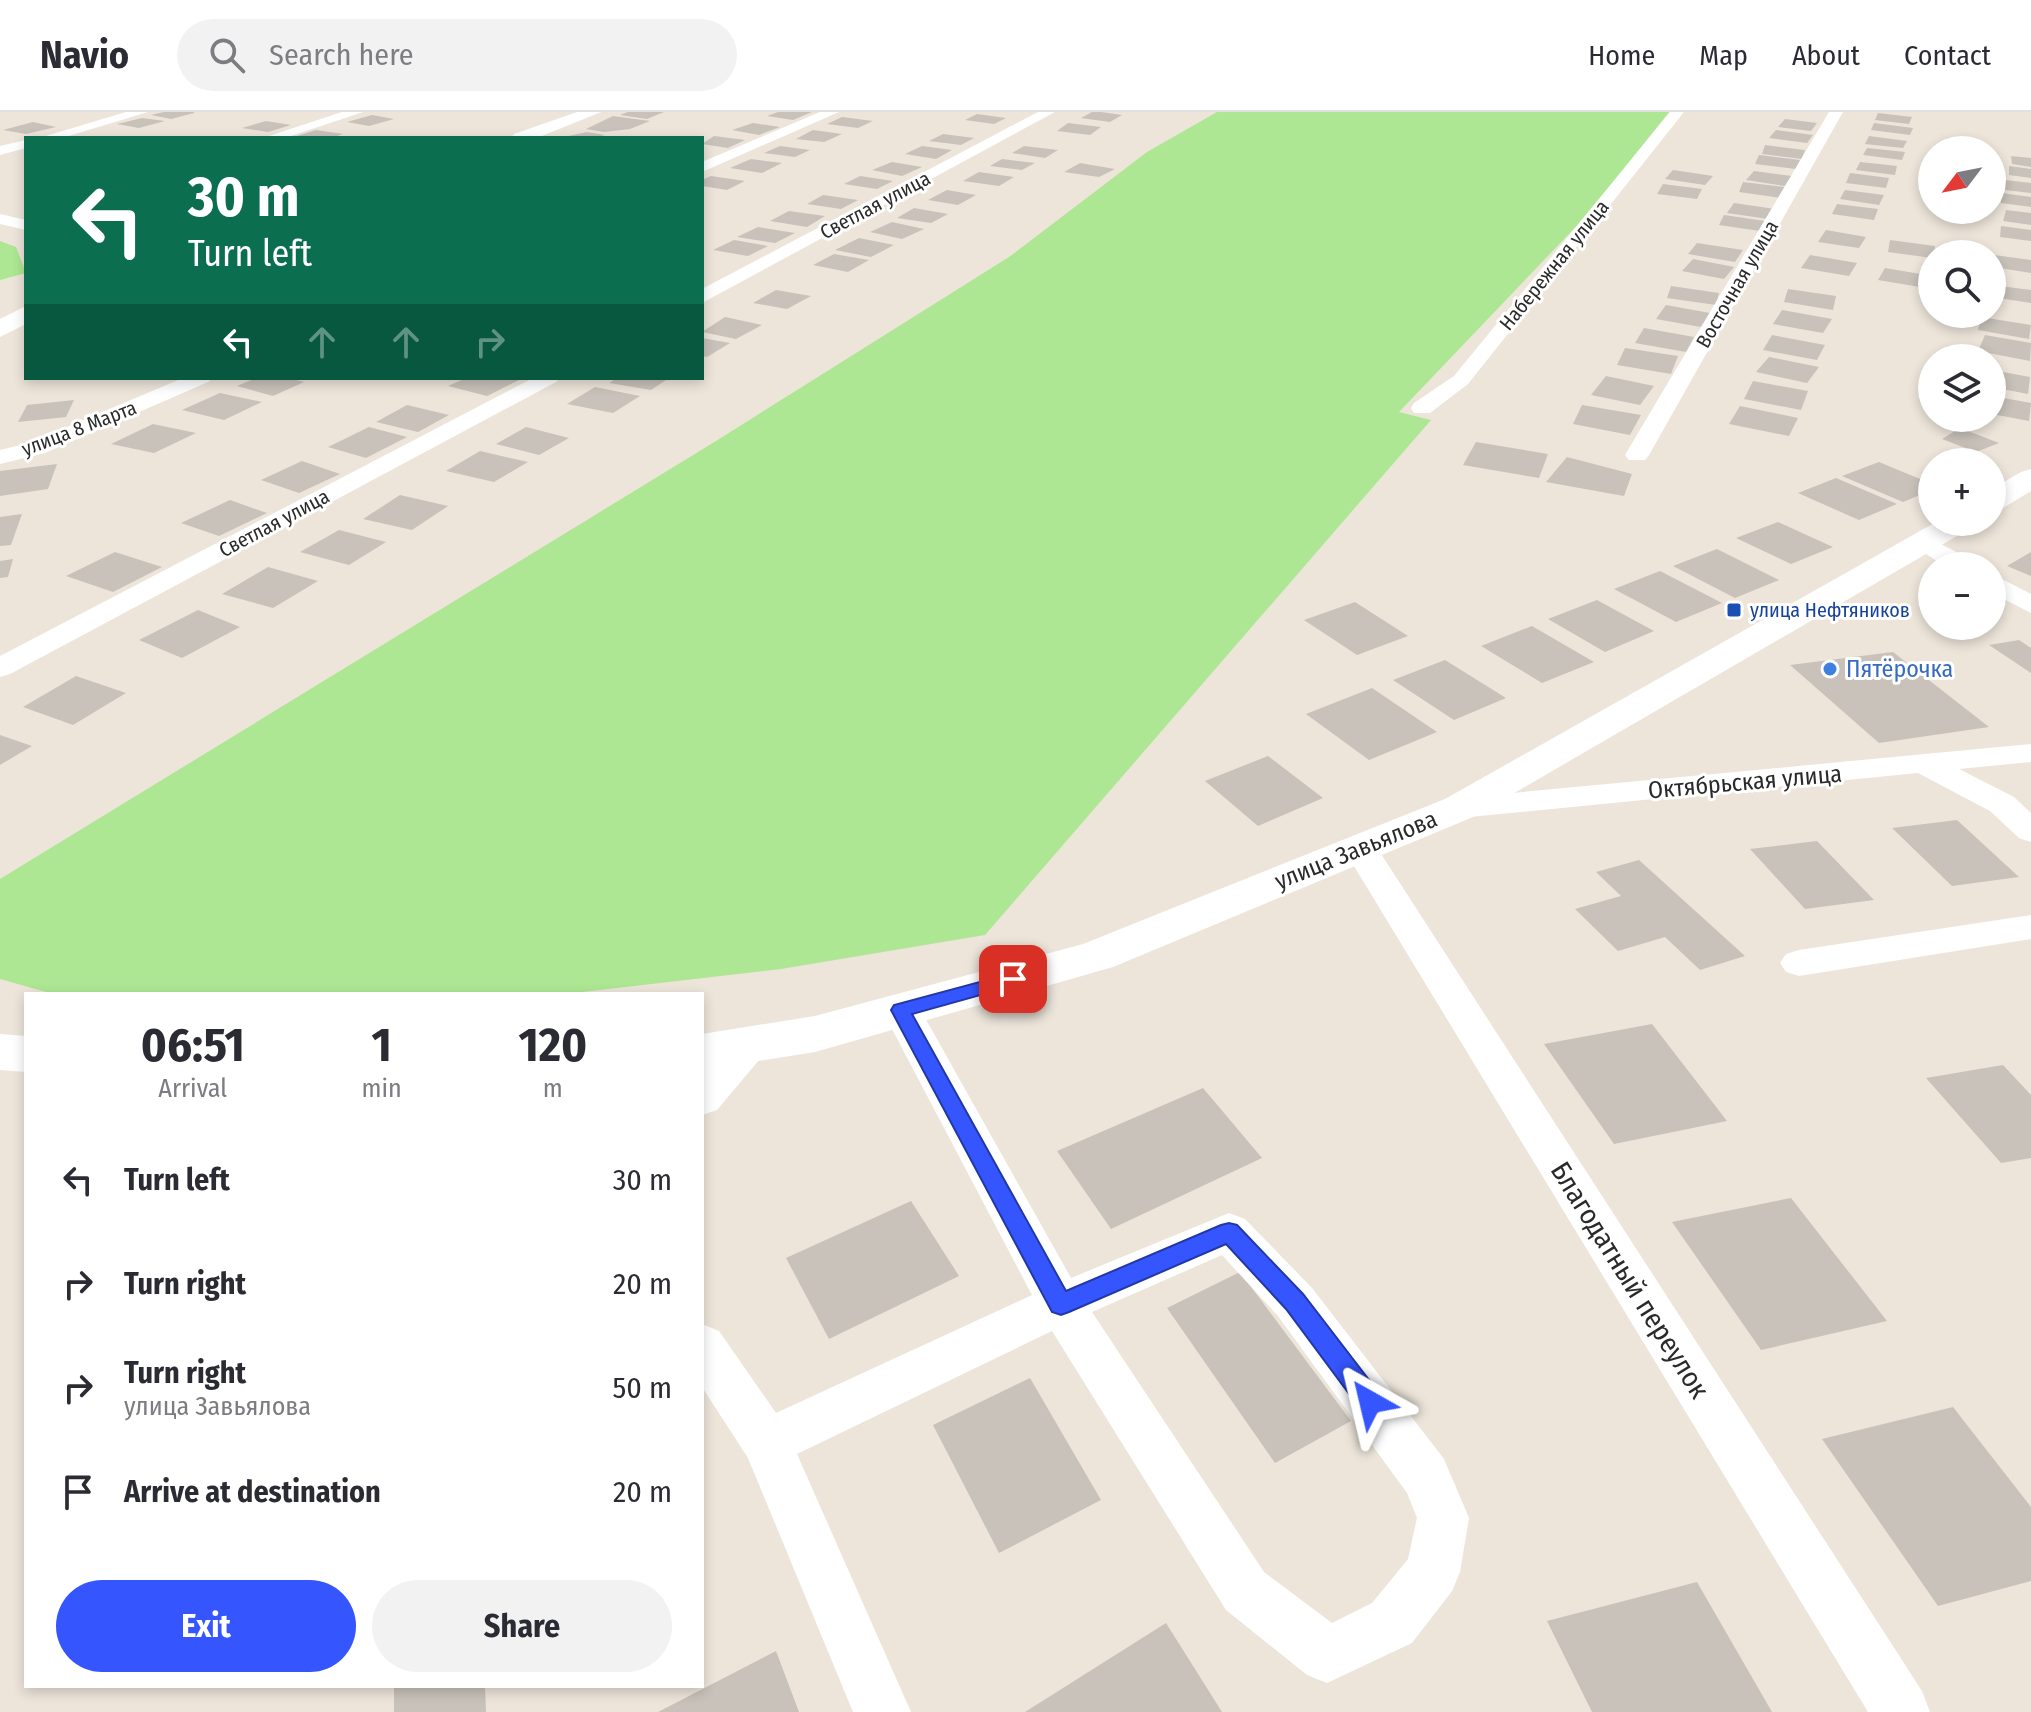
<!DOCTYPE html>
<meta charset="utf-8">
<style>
body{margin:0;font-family:"Fira Sans Condensed",sans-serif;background:#f2f2f3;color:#2b2b33;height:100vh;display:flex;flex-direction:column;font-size:30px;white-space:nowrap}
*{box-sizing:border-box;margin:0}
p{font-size:26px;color:#7c7c81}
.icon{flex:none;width:44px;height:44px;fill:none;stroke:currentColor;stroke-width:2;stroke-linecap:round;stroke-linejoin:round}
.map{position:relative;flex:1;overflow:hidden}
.drawer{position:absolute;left:24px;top:880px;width:680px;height:696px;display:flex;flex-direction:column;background:#fff;border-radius:0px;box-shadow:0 4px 12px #0003}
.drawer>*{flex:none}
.top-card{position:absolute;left:24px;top:24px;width:680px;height:244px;border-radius:0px;box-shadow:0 4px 12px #0003;background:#0b6e4f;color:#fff;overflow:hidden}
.needle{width:52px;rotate:238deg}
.fabs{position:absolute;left:1918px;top:24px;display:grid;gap:16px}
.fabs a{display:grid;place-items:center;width:88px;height:88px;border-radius:50%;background:#fff;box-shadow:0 4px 12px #0003;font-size:40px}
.pin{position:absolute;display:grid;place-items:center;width:68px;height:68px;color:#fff;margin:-34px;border-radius:16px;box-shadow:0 4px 12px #0006}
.me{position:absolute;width:88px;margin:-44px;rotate:323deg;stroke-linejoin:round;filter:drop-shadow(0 0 6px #0008)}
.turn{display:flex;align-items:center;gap:28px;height:168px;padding:0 32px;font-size:36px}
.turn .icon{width:104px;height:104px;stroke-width:2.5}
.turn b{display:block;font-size:56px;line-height:68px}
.lanes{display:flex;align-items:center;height:76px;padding:0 32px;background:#0003;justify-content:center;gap:40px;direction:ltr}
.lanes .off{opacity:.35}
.eta{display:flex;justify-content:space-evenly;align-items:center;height:136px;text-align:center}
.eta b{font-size:48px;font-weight:700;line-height:56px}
.button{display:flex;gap:16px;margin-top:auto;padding:16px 32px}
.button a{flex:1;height:92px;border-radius:48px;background:#3556ff;color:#fff;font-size:32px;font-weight:700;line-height:92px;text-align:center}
.button a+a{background:#f2f2f3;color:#2b2b33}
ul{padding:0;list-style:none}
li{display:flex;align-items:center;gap:24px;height:104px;padding:0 32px}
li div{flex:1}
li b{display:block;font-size:30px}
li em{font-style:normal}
header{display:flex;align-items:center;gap:48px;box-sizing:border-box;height:112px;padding:0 40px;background:#fff;border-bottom:2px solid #e1e1e2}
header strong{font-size:38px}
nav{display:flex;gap:44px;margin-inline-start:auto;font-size:28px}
.search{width:560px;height:72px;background:#f2f2f3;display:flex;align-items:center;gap:20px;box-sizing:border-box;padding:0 28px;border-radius:44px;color:#7c7c81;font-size:30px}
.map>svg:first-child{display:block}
.green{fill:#ade793}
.building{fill:#c8c2ba}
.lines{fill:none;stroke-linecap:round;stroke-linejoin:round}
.minor{fill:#fff;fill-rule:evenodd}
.tertiary{fill:#fff;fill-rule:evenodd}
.secondary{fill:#fff;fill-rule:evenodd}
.route{fill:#3556ff;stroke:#2238a6;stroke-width:2}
.transit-dot{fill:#1a4fb4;stroke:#fff;stroke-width:3}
.shop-dot{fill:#3f7fe0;stroke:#fff;stroke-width:3}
.labels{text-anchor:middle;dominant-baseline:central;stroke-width:6;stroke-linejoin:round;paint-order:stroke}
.far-street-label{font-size:20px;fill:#2a2a2a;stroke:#fff}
.far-transit-label{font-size:20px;fill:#164399;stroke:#fff;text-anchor:start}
.shop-label{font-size:24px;fill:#366cbe;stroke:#fff;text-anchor:start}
.street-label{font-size:24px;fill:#2a2a2a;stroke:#fff}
.near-street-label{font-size:28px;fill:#2a2a2a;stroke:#fff}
</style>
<header>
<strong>Navio</strong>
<div class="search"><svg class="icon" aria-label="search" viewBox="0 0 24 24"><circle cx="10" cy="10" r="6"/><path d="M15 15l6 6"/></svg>Search here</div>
<nav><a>Home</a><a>Map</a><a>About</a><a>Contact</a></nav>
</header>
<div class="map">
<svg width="2031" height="1600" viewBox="0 0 2031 1600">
<rect width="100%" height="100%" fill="#ede5da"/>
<path class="green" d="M1217 0H1669L1587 103 1399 300 1431 308 985 823 781 857 565 882H53L0 867V767L716 329 1009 145 1147 40Z
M0 129 16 135 26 161 0 168Z"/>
<path class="building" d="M164 0H194V1L171 7 151 3Z
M628 0H664L647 7 620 3Z
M778 0H812L793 8 767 4Z
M1092 0H1101L1122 3 1110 10 1081 6Z
M1878 1 1912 5 1909 12 1875 8Z
M977 2 1006 6 994 12 965 8Z
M372 3 394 7 369 14 347 10Z
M613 4 650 9 630 17 604 20 586 17Z
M842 5 873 9 858 16 827 12Z
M142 6 165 9 139 16 117 12Z
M1785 7 1817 11 1811 19 1778 15Z
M266 9 291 13 268 20 242 16Z
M33 10 56 15 26 22 3 18Z
M753 11 780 15 759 23 732 18Z
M1068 11 1101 15 1090 23 1057 19Z
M1874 11 1913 16 1910 23 1871 18Z
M316 18 343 22 331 26 294 25Z
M813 18 842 22 824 30 796 27Z
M1776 18 1813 23 1807 31 1769 26Z
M587 20 605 23 595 26H559Z
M943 22 974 26 961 33 929 29Z
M714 24 745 28 728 36 702 32Z
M1869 24 1907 29 1903 36 1865 32Z
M1765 33 1805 38 1802 47 1762 42Z
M780 34 810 38 795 45 764 41Z
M922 34 952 38 936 47 905 42Z
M1024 34 1058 38 1045 46 1012 41Z
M1867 36 1905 40 1902 48 1863 43Z
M1759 43 1800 48 1796 57 1755 52Z
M2011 44 2031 46V55L2012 52Z
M751 47 782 51 762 61 730 56Z
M1002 47 1035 51 1022 58 990 54Z
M892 50 922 55 902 64 872 58Z
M1860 50 1897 54 1895 63 1856 58Z
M1080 51 1115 57 1099 65 1064 60Z
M2009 54 2031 57V66L2009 63Z
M1673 58 1713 64 1705 73 1665 67Z
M1754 59 1792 64 1785 74 1746 68Z
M979 60 1014 65 999 74 963 69Z
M1850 61 1889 66 1886 76 1846 71Z
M711 64 745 69 727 78 702 74V68Z
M860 64 893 69 877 77 844 72Z
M2005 68 2031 71V81L2005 78Z
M1743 70 1785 75 1781 86 1739 80Z
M1663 72 1702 77 1697 87 1657 82Z
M947 78 976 83 958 93 928 88Z
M1845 78 1884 83 1879 93 1840 87Z
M2001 81 2031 85V95L2001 91Z
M823 83 858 88 841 97 807 92Z
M1734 91 1775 97 1768 107 1727 101Z
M1837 92 1878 97 1874 108 1832 102Z
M914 96 948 102 931 111 897 106Z
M2006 98 2031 101V113L2003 109Z
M789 99 825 104 807 115 770 109Z
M1724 103 1765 109 1760 119 1719 113Z
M892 110 924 117 902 127 870 120Z
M2001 114 2031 118V129L2000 125Z
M758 115 795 121 775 131 737 125Z
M1826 118 1866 125 1859 136 1818 130Z
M859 126 894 133 871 145 835 138Z
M734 128 768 134 748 144 713 138Z
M1890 128 1935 134 1934 142 1932 146 1888 140Z
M1697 131 1743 138 1735 150 1688 142Z
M834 142 869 148 848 160 813 153Z
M1810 143 1857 151 1849 164 1801 156Z
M1994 143 2031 148V161L1993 155Z
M1693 147 1734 155 1724 167 1682 159Z
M1885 156 1932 164 1926 176 1878 168Z
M1992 173 2031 178V191L1992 185Z
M1671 174 1719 181 1716 193 1667 186Z
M1788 177 1836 184 1833 198 1784 190Z
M776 178 811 184 787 197 753 191Z
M1666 193 1710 201 1701 215 1656 207Z
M1782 198 1832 207 1823 221 1773 212Z
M725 205 762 213 736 227 702 220Z
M1981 205 2031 213 2029 227 1978 218Z
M1644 216 1694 225 1686 240 1635 231Z
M1772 223 1825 233 1817 248 1763 238Z
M1985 223 2031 231 2030 249 1978 239Z
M702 226 730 231 707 245 702 244Z
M1625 236 1678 244 1671 262 1617 253Z
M1769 245 1819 255 1807 271 1756 260Z
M1992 258 2030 265 2028 282 1992 275Z
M1606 264 1654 274 1640 293 1591 283Z
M256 266H289L304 270 273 284 237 274Z
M466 266H515L521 267 487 284 448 274Z
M617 266H669L651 278 609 271Z
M1753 269 1808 279 1801 298 1744 287Z
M595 275 640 284 613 301 567 292Z
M220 281 262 290 224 308 182 298Z
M1992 284 2031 291 2029 309 1992 302Z
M74 288 66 305 18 310 27 293Z
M407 293 449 303 418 320 376 310Z
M1582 293 1641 303 1630 323 1573 312Z
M1740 294 1798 306 1789 324 1729 312Z
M153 312 196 321 154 341 111 332Z
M369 315 407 325 366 346 328 335Z
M526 315 569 326 539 343 496 332Z
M1960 316 1999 331 1976 340 1942 327Z
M1476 330 1548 342 1539 366 1463 353Z
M480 339 528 350 494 370 446 359Z
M1567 345 1632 362 1624 384 1546 370Z
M302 349 340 362 299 381 261 368Z
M1879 350 1932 372V378L1903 390 1842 364Z
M57 352 48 377 0 384V359Z
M1836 366 1897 392 1859 408 1798 381Z
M400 383 448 394 412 418 363 407Z
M230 388 267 401 219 424 181 411Z
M22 402 11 433 0 434V405Z
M1778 410 1833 435 1791 452 1736 426Z
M339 418 386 430 349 453 300 440Z
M1717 437 1779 468 1735 486 1673 454Z
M115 440 162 455 113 480 66 464Z
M2031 440V464L2007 454Z
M13 447 8 465 0 466V449Z
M268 455 318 469 273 496 222 482Z
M1660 459 1722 491 1676 510 1614 477Z
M1597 488 1654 519 1605 540 1548 507Z
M1355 490 1408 524 1357 543 1304 508Z
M198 498 240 515 182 546 139 528Z
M1532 514 1594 550 1542 571 1481 534Z
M2019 528 2031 536V561L1989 533Z
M1893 540 1989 615 1879 631 1790 553Z
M1445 548 1506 586 1454 608 1393 568Z
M76 564 126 581 73 613 23 595Z
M1372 576 1437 620 1369 648 1306 602Z
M0 623 32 634 0 653Z
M1268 644 1323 686 1258 714 1205 669Z
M1957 708 2019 765 1952 774 1892 716Z
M1817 729 1874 788 1805 797 1750 737Z
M1639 748 1745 844 1700 858 1665 825 1618 839 1575 797 1621 784 1596 760Z
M1652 912 1727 1009 1614 1032 1544 932Z
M2003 953 2031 983V1046L2001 1051 1926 966Z
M1203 976 1262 1046 1111 1117 1057 1039Z
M1791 1086 1887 1209 1761 1238 1672 1110Z
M911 1089 959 1164 829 1227 786 1146Z
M1240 1160 1351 1309 1275 1351 1167 1196Z
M1030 1266 1101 1388 999 1441 933 1313Z
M1953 1295 2031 1395V1469L1938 1494 1822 1327Z
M1697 1470 1772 1600H1592L1547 1509Z
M1166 1511 1222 1600H1025Z
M776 1539 799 1600H658Z
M394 1574H485L486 1600H394Z"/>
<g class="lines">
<path class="minor" d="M126 0H148L62 26H39Z
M342 0H363L285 26H263Z
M820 0H839L702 60V50Z
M1038 0H1055L702 191V177Z
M1670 0H1684L1468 272 1430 301H1414L1411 296 1414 291 1454 264Z
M1829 0H1843L1649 343 1645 348H1629L1625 343Z
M26 28V36L0 43V34Z
M0 102 26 108V118L0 112Z
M183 266H212L208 270 45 341 0 352V338L29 331Z
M533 266H560L556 270 10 562 0 565V544Z
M1923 423 1972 448 1976 454H1944L1910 431 1914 426Z
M1992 462 2031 482V501L1992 481Z
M2031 632V650L1959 657 2014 685 2031 701V730L2019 726 1990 699 1918 661 1459 706 1447 703 1442 696 1447 689 1459 686Z
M1360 725 1372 728 1922 1579 1930 1600H1868L1343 736 1348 728Z
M2031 803V827L1799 864 1786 860 1780 851 1786 842 1799 838Z
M901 884 915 888 1071 1166 1229 1101 1245 1107 1312 1176 1444 1347 1469 1406 1460 1460 1452 1479 1412 1531 1327 1571 1307 1563 1226 1498 1052 1219 797 1342 911 1600H853L748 1346 702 1275V1212L719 1219 776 1301 1032 1183 882 898 887 888ZM1222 1143 1278 1204 1407 1381 1417 1406 1408 1447 1372 1491 1332 1511 1264 1460 1092 1200Z
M750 917 764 922 770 932 764 942 717 998 702 1003V960L736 922Z"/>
<path class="tertiary" d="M2031 357V379L2003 396 1992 399V377L2021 360Z
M1936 410H1973L1969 417 1473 705 1113 855 815 940 702 958V922L815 904 1083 832 1445 687Z
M0 922 26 924V960L0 958Z"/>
<path class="secondary" d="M577 0H601L537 26H511L514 22Z
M26 194V212L0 225V207Z"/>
</g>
<path class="route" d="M1013 861 1022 867 1020 872 912 902 1066 1179 1221 1113 1229 1111 1237 1113 1303 1182 1379 1281 1382 1290 1379 1298 1370 1301 1361 1298 1286 1197 1226 1132 1069 1200 1061 1203 1052 1200 891 898 894 893Z"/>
<rect class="transit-dot" x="1726" y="490" width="16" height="16" rx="4"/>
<circle class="shop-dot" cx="1830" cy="557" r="8"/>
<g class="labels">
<g class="far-street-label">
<text transform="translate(875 93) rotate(-28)">Светлая улица</text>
<text transform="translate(1554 153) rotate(-51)">Набережная улица</text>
<text transform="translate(1737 172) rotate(-60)">Восточная улица</text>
<text transform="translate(79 316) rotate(-21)">улица 8 Марта</text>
<text transform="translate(274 411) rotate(-28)">Светлая улица</text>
</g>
<g class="far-transit-label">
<text x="1750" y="498">улица Нефтяников</text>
</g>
<g class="shop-label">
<text x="1846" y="557">Пятёрочка</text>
</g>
<g class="street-label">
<text transform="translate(1745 670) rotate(-5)">Октябрьская улица</text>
<text transform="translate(1356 738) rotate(-22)">улица Завьялова</text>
</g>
<g class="near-street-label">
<text transform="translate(1630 1168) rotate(58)">Благодатный переулок</text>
</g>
</g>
</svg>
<div class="fabs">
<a><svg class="needle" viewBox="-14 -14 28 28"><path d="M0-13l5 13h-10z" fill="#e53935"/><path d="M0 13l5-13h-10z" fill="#7c7c81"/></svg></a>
<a><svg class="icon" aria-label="search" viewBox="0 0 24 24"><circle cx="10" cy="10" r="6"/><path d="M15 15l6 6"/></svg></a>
<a><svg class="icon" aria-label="layers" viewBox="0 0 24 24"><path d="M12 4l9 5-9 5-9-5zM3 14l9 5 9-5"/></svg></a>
<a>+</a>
<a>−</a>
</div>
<div class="pin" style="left:1013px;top:867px;background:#d93025"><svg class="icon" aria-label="arrive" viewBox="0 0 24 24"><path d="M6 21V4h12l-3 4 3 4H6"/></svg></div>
<svg class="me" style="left:1370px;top:1290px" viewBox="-20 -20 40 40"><path d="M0-17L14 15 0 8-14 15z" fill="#3556ff" stroke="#fff" stroke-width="4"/></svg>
<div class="top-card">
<div class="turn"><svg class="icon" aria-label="left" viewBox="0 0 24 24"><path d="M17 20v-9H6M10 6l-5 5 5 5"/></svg><div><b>30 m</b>Turn left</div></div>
<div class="lanes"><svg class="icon" aria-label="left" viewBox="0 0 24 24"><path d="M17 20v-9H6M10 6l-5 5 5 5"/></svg><svg class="icon off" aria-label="ahead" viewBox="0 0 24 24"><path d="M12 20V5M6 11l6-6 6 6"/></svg><svg class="icon off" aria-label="ahead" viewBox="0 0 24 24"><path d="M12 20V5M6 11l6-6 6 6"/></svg><svg class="icon off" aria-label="right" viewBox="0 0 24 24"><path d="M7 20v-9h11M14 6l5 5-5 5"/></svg></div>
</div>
<section class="drawer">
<div class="eta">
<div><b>06:51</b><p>Arrival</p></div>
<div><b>1</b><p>min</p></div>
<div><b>120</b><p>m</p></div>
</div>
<ul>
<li><svg class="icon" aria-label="left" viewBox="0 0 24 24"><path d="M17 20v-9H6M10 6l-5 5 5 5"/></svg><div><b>Turn left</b></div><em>30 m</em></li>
<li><svg class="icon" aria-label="right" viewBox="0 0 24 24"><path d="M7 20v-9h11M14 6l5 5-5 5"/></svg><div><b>Turn right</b></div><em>20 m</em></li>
<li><svg class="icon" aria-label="right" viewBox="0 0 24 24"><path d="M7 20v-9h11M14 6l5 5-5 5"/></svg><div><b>Turn right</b><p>улица Завьялова</p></div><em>50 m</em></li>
<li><svg class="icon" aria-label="arrive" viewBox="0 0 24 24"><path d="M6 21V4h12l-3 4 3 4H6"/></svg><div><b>Arrive at destination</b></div><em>20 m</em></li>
</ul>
<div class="button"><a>Exit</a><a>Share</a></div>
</section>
</div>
